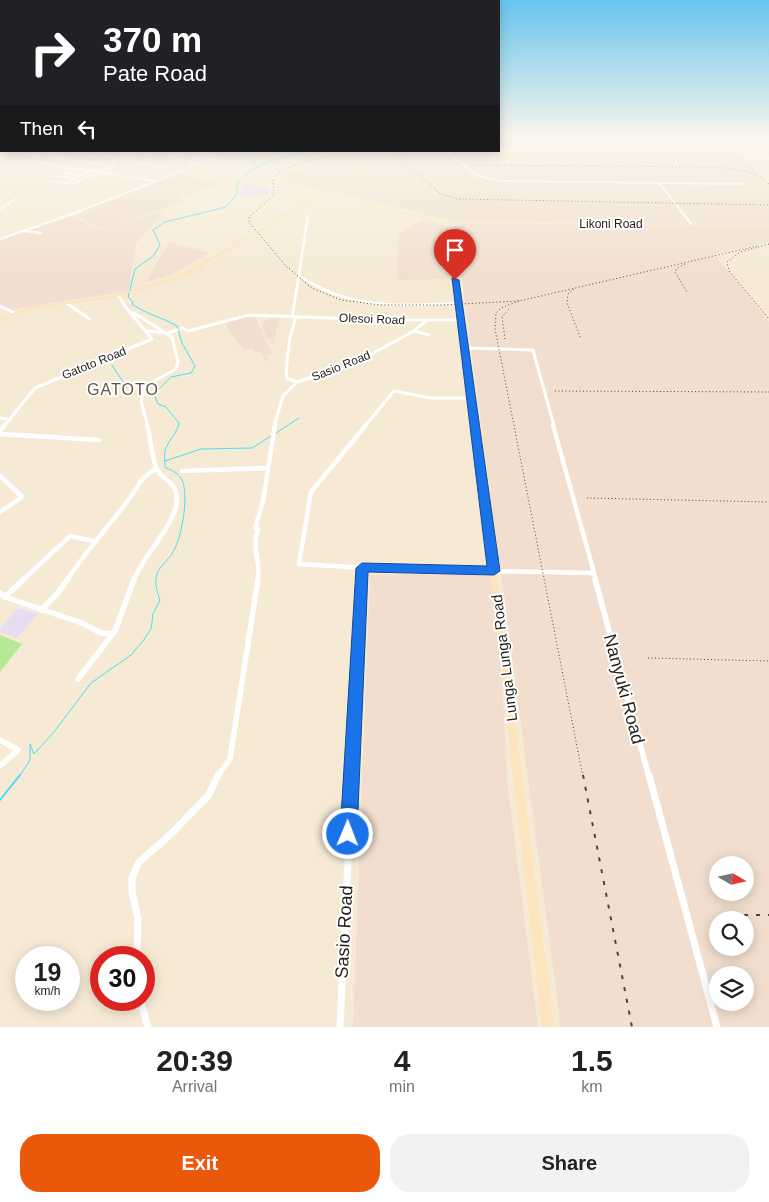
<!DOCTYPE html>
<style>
body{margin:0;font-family:Arial,sans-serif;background:#f2f2f2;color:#222;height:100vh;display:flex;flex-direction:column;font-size:19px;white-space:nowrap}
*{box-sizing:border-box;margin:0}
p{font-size:16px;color:#767676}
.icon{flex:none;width:28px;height:28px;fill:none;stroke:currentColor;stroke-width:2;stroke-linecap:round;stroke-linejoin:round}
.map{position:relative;height:1027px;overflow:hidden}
.sheet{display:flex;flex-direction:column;background:#fff;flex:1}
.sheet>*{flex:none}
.guide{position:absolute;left:0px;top:0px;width:500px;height:152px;box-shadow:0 2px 12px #0003;background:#202124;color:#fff;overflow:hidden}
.needle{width:32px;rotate:99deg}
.fabs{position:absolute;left:709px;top:856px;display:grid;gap:10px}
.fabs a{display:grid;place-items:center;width:45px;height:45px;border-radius:50%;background:#fff;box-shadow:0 2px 12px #0003;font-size:25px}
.speed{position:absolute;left:15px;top:946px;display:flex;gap:10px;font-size:25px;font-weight:700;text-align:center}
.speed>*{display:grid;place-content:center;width:65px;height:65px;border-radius:50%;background:#fff;box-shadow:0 2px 12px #0003;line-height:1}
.speed small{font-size:12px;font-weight:400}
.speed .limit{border:8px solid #d22;background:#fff;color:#111}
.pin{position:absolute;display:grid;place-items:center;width:42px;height:42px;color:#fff;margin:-51px -21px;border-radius:50% 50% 50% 0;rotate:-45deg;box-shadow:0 0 5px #0007}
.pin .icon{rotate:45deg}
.me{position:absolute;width:55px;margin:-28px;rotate:1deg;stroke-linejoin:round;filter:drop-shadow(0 0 4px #0008)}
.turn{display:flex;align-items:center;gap:18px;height:105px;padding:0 20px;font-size:22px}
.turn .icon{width:65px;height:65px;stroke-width:2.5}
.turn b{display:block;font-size:35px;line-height:42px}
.then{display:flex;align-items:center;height:48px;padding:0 20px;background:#0003;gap:10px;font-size:19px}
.eta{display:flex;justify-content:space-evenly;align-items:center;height:85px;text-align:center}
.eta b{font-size:30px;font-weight:700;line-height:35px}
.action{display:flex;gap:10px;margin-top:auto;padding:10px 20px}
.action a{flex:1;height:58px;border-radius:20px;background:#ea580c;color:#fff;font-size:20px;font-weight:700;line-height:58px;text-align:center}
.action a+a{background:#f2f2f2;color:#222}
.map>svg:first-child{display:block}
.industrial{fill:#f1dece;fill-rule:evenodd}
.education{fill:#e6ddf3}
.green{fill:#b7e896}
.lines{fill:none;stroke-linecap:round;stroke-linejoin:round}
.stream-far1{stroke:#45dff7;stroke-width:1}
.stream{stroke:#45dff7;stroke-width:2}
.street-far5{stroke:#fff;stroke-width:2}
.street-far4{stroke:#fff;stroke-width:2.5}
.street-far3{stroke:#fff;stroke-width:3}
.street-far2{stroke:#fff;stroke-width:4.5}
.street-far1{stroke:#fff;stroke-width:5.5}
.street{stroke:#fff;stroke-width:7}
.secondary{fill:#fde4bc;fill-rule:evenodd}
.rail-far1{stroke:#4c463b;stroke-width:1;stroke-dasharray:1 2.5;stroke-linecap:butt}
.rail{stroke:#4c463b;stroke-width:2;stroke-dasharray:4 8;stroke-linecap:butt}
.route{fill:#1a73e8;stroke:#114b97}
.labels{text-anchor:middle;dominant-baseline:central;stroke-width:4;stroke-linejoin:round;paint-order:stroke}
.far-street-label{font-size:12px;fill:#231f17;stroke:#fff}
.street-label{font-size:15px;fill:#231f17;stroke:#fff}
.neighbourhood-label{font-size:16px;letter-spacing:1px;fill:#605644;stroke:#fff}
.near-street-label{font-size:18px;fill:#231f17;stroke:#fff}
</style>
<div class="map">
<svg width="769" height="1027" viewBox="0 0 769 1027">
<rect width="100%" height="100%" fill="#f6ead5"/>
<path class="industrial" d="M499 138H713L769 186V225L460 221 443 219 335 192 282 181 291 173 331 160 341 154 351 151H499Z
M179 173 222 184 177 198 186 202 104 227H98L75 215Z
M166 210 136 243 128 291 6 310 0 307V239L70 215 95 228H103Z
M423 220 444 225 450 277 447 279 400 280 397 278 399 233Z
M467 223 769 226V242L714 254 769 322V1027H561L455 226ZM718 865H745V892H718ZM718 920H745V948H718ZM718 975H745V1002H718Z
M169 242 210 253 170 275 146 282Z
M245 317 256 318 272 354 267 355 269 360 265 361 261 352H255L253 349 244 350 232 336 223 320Z
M274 317H280L273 344H271L272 340 267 338 262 328 264 321Z
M491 572 501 662 507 779 538 1027H353L370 575Z"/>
<path class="education" d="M243 183 253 184 269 189V194L240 195Z
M18 608 38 614 17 638 0 632V628Z"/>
<path class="green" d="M0 635 22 644 0 672Z"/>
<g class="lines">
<path class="stream-far1" d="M247 151 257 167
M112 365 127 388
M276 433 299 418
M165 461 201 449 252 448 271 436
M19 777 30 760V744L34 754 54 732 91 683 131 655 143 641 151 629 153 614 160 600C157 592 154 582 157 574 160 565 169 560 173 552 182 538 190 492 181 478 177 472 170 470 165 467 165 460 163 452 167 446 171 437 177 433 179 423L166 407 158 404 154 394 171 377 191 373 195 366 182 343 177 326C161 317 148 315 132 304L133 302 128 297 135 269 153 256 160 245 153 230 165 222 226 207 238 193 236 186C252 162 282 158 308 151"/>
<path class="stream" d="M0 800 20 775"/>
<path class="street-far5" d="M729 138 769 148
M745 140 761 138
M756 143 769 141
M499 150 707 151
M31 151 51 154 62 151
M62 151 84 155
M117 151 144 155 157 154
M142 151 153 166
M173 151V153
M446 151 478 176 500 181 742 184
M750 152 769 159
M25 154 38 156
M51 154 48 157 113 166
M89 157 103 151
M163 157 198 152 224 158
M30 159 44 154
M100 159 118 151
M35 161 47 163
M112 161 130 154
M129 161 137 158
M182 161 173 157 179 152 186 154
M127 162 162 167
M190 162 208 154
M46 164 156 181
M189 165 219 158
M99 171 116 165
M64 173 79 175
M58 176 73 178
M50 181 71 184 92 175
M64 183 88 171
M659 183 682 212
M0 209 15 199
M77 212 182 171"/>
<path class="street-far4" d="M681 211 692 225
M24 231 41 233
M0 239 81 211
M298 275C349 310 400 306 459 303
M118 295 125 306
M66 303 71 306
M294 306 308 216"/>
<path class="street-far3" d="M69 305 90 319
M0 306 15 313
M130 313H134L172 337 178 362 176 369 145 386 141 402 148 426
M292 317 294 305
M296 317 290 337 286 373 287 378 297 382
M182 328 188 331 249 315 383 320H460
M148 331 166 333
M414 331 429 335
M168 333 177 330
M464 348 533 350 554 426
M0 418 11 420
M4 426 35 388 152 339 124 305
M274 426 283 396 297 382 353 364 414 331 426 321
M365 426 394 391 431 398H472"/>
<path class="street-far2" d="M366 425 311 492 299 564 384 569 593 573
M553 425 596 580
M0 431 5 425
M0 434 99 440
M182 471 268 468
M0 476 22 497 0 512
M23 580 70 536 94 541
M67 580C85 553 106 529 126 503 140 487 135 481 156 469
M134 580C143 554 177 525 177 498 177 481 160 480 156 467 151 454 151 439 147 425
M258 580C261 560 251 549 258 529L255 528 263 501 275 425
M361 580 362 568"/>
<path class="street-far1" d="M595 579 649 777
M0 593 5 597 82 623 101 633 113 634
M5 597 24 579
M41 610 57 594 68 579
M78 679 115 631 134 579
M0 740 18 750 0 766
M217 777 230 759 258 579
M352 777 361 579"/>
<path class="street" d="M649 775 717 1027
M137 958 138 919 132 892V878L139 862 171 834 208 796 218 775
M137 1000 141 1003 148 1027
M340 1027 352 775"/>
<path class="secondary" d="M159 151H162L170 161 204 174 324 190 361 168 363 169 326 191H322L203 176 168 163Z
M367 151H372L293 173 285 177 282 183 279 182 283 175 291 171Z
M397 151H400L330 194 444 222 769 225V227L447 223 462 304V320L496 571 554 1027H542L490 571 458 320V304L444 224 328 195 210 261 204 266 201 272 111 298 31 309 0 320V318L30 307 111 296 183 275V273L204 260H206L327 193ZM200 266 198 270 188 273Z
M316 192 319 193 275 221 272 220Z"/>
<path class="rail-far1" d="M687 138 721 145
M715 138 769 184
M329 155 283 169 273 178 274 195 249 217V222L286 266 312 288 341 300 381 305H442L519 301 757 246
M397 156 441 194 457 199 769 205
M469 165 718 167 748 172 761 178
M769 244 740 252 727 262 729 271 769 319
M685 264 677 268 675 272 687 292
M574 289 568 294 567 303 581 339
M519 301 501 308 496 313 495 329 583 777
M505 339 502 317 510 308
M555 391 769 392
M587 498 769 502
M648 658 769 661"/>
<path class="rail" d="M583 775 632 1027
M732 915H769"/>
</g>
<linearGradient id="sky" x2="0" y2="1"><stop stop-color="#67c5ee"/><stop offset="0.49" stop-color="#fbf6ec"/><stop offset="1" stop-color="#fbf6ec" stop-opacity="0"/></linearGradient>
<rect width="769" height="281" fill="url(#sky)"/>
<path class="route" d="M452 278 459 280 500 571 494 575 368 572 357 834 354 840 348 843 342 840 340 834 356 568 362 563 487 566Z"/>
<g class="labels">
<g class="far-street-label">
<text x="611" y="224">Likoni Road</text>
<text transform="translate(372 319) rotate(2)">Olesoi Road</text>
<text transform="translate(94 363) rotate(-22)">Gatoto Road</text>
<text transform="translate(341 366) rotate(-22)">Sasio Road</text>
</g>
<g class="street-label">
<text transform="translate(504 658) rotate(-97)">Lunga Lunga Road</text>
</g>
<g class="neighbourhood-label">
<text x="123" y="389">GATOTO</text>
</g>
<g class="near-street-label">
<text transform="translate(624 689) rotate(75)">Nanyuki Road</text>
<text transform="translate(344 932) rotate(-87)">Sasio Road</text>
</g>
</g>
</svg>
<div class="fabs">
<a><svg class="needle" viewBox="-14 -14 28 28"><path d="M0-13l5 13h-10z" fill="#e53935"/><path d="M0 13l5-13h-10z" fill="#767676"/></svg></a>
<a><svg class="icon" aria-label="search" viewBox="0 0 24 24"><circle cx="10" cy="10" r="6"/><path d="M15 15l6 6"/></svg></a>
<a><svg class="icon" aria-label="layers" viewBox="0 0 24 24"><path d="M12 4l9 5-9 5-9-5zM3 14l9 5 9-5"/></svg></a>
</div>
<div class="speed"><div>19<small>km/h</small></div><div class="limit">30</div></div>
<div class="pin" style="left:455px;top:280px;background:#d93025"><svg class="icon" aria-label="arrive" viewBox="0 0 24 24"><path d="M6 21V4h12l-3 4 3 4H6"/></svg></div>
<svg class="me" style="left:348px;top:834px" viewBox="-20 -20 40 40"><circle r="17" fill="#1a73e8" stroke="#fff" stroke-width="3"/><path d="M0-11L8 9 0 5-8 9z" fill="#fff"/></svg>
<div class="guide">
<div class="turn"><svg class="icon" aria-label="right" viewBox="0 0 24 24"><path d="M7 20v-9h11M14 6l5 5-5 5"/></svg><div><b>370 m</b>Pate Road</div></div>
<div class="then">Then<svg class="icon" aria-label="left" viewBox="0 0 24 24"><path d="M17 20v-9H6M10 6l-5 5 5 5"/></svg></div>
</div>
</div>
<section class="sheet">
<div class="eta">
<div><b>20:39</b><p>Arrival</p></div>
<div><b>4</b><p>min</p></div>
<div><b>1.5</b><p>km</p></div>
</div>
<div class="action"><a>Exit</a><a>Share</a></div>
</section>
